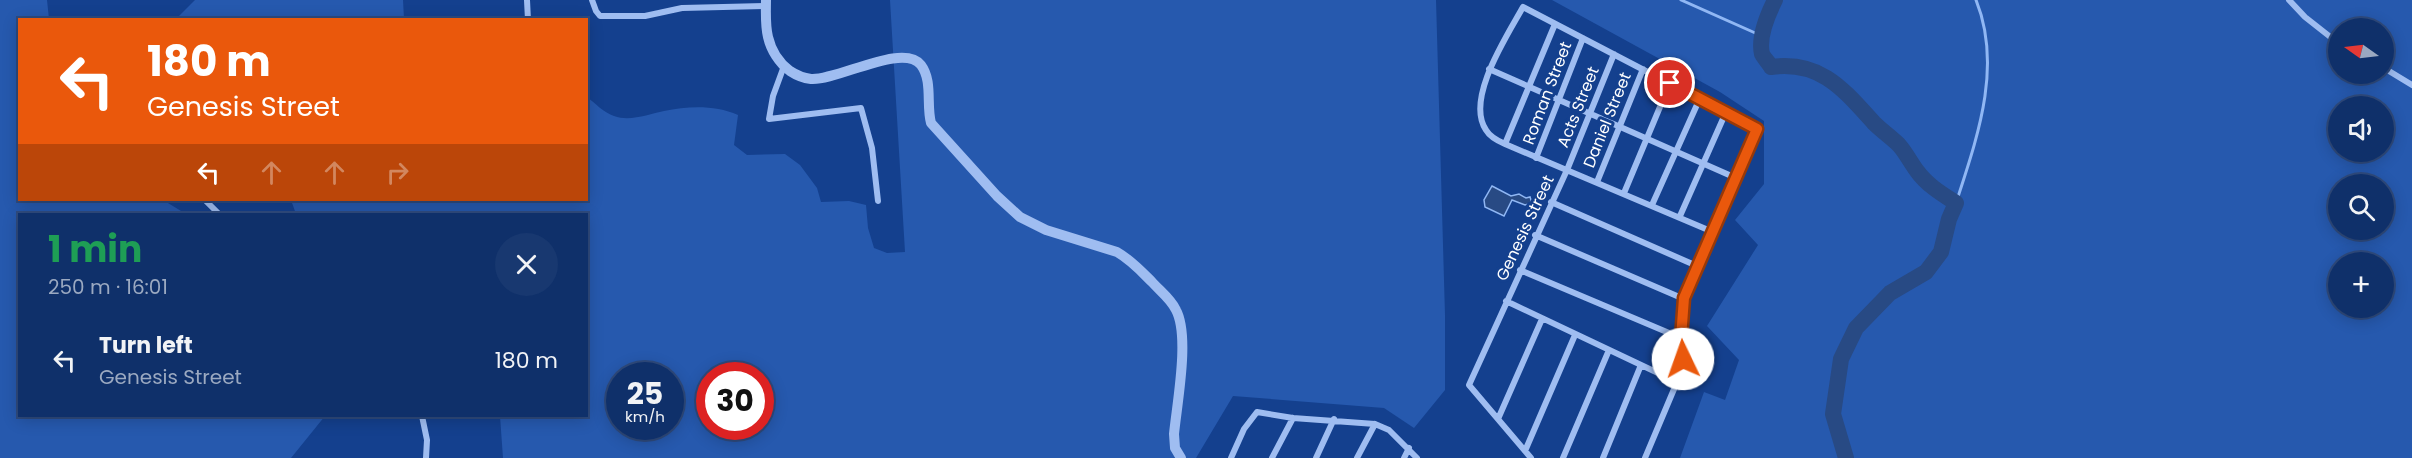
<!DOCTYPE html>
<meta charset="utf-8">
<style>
body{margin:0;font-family:Poppins,sans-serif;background:#183870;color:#f1f3f6;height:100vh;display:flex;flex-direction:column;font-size:22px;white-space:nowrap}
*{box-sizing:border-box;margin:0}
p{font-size:20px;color:#9ba9c1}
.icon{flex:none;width:33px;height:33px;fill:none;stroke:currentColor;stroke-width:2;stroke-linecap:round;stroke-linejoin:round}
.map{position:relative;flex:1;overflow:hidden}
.details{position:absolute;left:18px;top:213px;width:570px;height:204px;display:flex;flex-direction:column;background:#0f306a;border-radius:0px;box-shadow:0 3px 15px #0003,0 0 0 2px #2f4b7e}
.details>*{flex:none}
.guide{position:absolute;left:18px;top:18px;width:570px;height:183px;border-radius:0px;box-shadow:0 3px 15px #0003,0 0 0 2px #2f4b7e;background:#ea580c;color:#fff;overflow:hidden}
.needle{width:39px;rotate:284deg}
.controls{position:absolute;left:2328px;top:18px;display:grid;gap:12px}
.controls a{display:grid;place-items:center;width:66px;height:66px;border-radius:50%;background:#0f306a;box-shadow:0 3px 15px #0003,0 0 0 2px #2f4b7e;font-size:30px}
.speed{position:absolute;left:606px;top:362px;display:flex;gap:12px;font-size:30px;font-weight:700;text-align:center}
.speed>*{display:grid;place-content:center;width:78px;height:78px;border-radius:50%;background:#0f306a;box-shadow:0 3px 15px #0003,0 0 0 2px #2f4b7e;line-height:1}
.speed small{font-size:15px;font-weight:400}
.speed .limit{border:9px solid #d22;background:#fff;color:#111}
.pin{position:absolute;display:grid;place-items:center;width:51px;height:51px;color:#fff;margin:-26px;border:3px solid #fff;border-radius:50%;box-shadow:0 2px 6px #0007}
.me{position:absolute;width:66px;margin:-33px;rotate:357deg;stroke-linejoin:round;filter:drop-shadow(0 0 4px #0008)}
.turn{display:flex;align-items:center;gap:21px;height:126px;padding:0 30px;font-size:27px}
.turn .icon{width:78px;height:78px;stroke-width:2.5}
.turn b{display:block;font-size:42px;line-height:51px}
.lanes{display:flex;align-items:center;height:57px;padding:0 30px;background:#0003;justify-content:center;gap:30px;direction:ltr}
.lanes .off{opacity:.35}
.round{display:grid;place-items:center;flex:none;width:63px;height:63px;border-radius:32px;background:#183870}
.head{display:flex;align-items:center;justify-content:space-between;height:102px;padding:0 30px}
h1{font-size:36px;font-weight:700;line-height:45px;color:#1e9e55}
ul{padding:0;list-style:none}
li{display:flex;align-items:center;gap:18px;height:90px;padding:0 30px}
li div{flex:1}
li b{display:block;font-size:22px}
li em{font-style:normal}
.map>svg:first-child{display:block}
.green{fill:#2659ae;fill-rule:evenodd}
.water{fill:#284a84;stroke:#90b7f4;stroke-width:1.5}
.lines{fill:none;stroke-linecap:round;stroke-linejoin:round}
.stream{stroke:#90b7f4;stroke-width:3}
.river{stroke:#284a84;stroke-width:16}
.minor{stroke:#9fbdf1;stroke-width:6}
.tertiary{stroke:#9fbdf1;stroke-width:10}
.route-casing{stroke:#983908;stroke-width:15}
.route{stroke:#ea580c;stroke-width:10}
.labels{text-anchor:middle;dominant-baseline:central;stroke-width:6;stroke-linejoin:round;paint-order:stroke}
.street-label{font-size:16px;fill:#fff;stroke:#14408e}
</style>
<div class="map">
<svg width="2412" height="458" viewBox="0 0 2412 458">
<rect width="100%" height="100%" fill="#14408e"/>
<path class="green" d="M0 0H47L49 19 20 20V200H163L186 214H20V416H325L291 458H0Z
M195 0H403L404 19H176Z
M890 0H1436L1445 315V390L1414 428 1384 408 1233 396 1196 458H503L500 416H586V214H296L291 200H586L587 97C595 103 604 113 614 116 630 122 649 114 664 111 689 106 715 105 738 115L734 145 747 155 785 154 800 165 817 188 821 202 849 201 866 205 868 228 874 248 887 253 905 252ZM620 375H670V426H620ZM710 375H760V426H710Z
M1552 0H2412V458H1680L1704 392 1725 400 1739 360 1707 326 1758 245 1735 220 1764 184V121L1720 92ZM2338 28H2384V74H2338ZM2338 106H2384V152H2338ZM2338 184H2384V230H2338ZM2338 262H2384V308H2338Z"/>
<path class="water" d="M1492 186 1511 196 1519 194 1526 198 1530 197 1532 203 1525 205 1512 200 1504 216 1485 207 1484 200Z"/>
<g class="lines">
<path class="stream" d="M1681 0 1762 36
M1956 203C1977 138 2003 67 1976 0"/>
<path class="river" d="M1775 0C1768 14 1758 37 1762 54 1764 58 1769 63 1771 67 1821 60 1844 90 1874 123 1882 131 1891 137 1899 145 1906 153 1911 163 1917 171 1927 185 1942 194 1956 203L1949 219 1941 252 1926 272 1890 293 1856 328 1841 359 1833 414 1846 458"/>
<path class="minor" d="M527 0 528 20
M592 0 596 11 600 16H645L682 8 766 6
M2289 0 2305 17 2338 43
M784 66 773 96 769 119 861 108 872 148 878 201
M2384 68 2412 85
M1489 69 1736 178
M1505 144 1555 24
M1536 158 1583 38
M1597 182 1643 69
M1624 193 1670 83
M206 201 219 214
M1551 202 1697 266
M1652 205 1700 98
M1680 216 1726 112
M1535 235 1684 299
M1520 270 1681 338
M1506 301 1677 382
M422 416 427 440 426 458
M1498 419 1542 319
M1525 451 1575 335
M1231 458 1244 429 1257 412 1293 418 1375 424 1389 430 1417 458
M1272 458 1293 418
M1316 458 1334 419
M1357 458 1375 424
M1404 458 1409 448
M1531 458 1469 385 1567 170 1614 54
M1563 458 1609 350
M1603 458 1641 365
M1645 458 1677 382 1683 359 1681 338 1684 299 1757 129 1523 7C1507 36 1465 99 1486 130 1490 137 1498 141 1505 144L1713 232"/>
<path class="tertiary" d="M766 0C766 12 765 25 768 37 771 50 779 63 790 71 796 75 803 78 811 79 837 81 903 42 921 65 933 81 926 105 931 123L997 196 1020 217 1046 230 1117 252C1131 260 1141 271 1152 282 1160 291 1171 299 1176 310 1190 336 1177 403 1174 434L1175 448 1181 458"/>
</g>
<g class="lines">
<g class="route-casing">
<path id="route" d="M1670 83 1757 129 1684 298 1681 338 1683 359"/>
</g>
<use href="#route" class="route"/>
</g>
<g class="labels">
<g class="street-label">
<text transform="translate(1547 93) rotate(-69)">Roman Street</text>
<text transform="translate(1578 107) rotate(-68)">Acts Street</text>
<text transform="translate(1607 120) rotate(-68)">Daniel Street</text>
<text transform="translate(1525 228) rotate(-65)">Genesis Street</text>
</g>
</g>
</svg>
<div class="controls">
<a><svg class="needle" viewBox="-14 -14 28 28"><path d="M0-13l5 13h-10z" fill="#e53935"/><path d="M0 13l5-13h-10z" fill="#9ba9c1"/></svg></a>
<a><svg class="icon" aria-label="sound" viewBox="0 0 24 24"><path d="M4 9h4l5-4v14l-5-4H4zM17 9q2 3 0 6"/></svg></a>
<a><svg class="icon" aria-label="search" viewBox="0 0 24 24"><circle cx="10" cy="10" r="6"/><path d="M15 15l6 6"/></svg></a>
<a>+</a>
</div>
<div class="speed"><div>25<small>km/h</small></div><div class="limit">30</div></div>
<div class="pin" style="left:1670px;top:83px;background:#d93025"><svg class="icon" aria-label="arrive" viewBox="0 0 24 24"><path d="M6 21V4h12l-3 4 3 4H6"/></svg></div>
<svg class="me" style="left:1683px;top:359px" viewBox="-20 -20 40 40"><circle r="19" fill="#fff"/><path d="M0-13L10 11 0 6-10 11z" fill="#ea580c"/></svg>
<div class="guide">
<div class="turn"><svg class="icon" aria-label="left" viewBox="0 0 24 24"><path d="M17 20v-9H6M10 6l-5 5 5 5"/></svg><div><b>180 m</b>Genesis Street</div></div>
<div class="lanes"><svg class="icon" aria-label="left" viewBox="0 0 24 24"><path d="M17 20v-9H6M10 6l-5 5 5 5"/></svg><svg class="icon off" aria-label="ahead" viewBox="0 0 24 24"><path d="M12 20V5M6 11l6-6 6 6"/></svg><svg class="icon off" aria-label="ahead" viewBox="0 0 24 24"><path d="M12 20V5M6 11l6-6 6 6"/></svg><svg class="icon off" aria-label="right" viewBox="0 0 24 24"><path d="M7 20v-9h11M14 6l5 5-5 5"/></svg></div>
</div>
<section class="details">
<div class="head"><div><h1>1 min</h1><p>250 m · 16:01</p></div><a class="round"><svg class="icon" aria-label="close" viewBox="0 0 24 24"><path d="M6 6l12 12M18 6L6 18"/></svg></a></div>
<ul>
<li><svg class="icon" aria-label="left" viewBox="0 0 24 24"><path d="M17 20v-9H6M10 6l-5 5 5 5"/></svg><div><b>Turn left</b><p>Genesis Street</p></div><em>180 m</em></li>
</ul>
</section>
</div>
